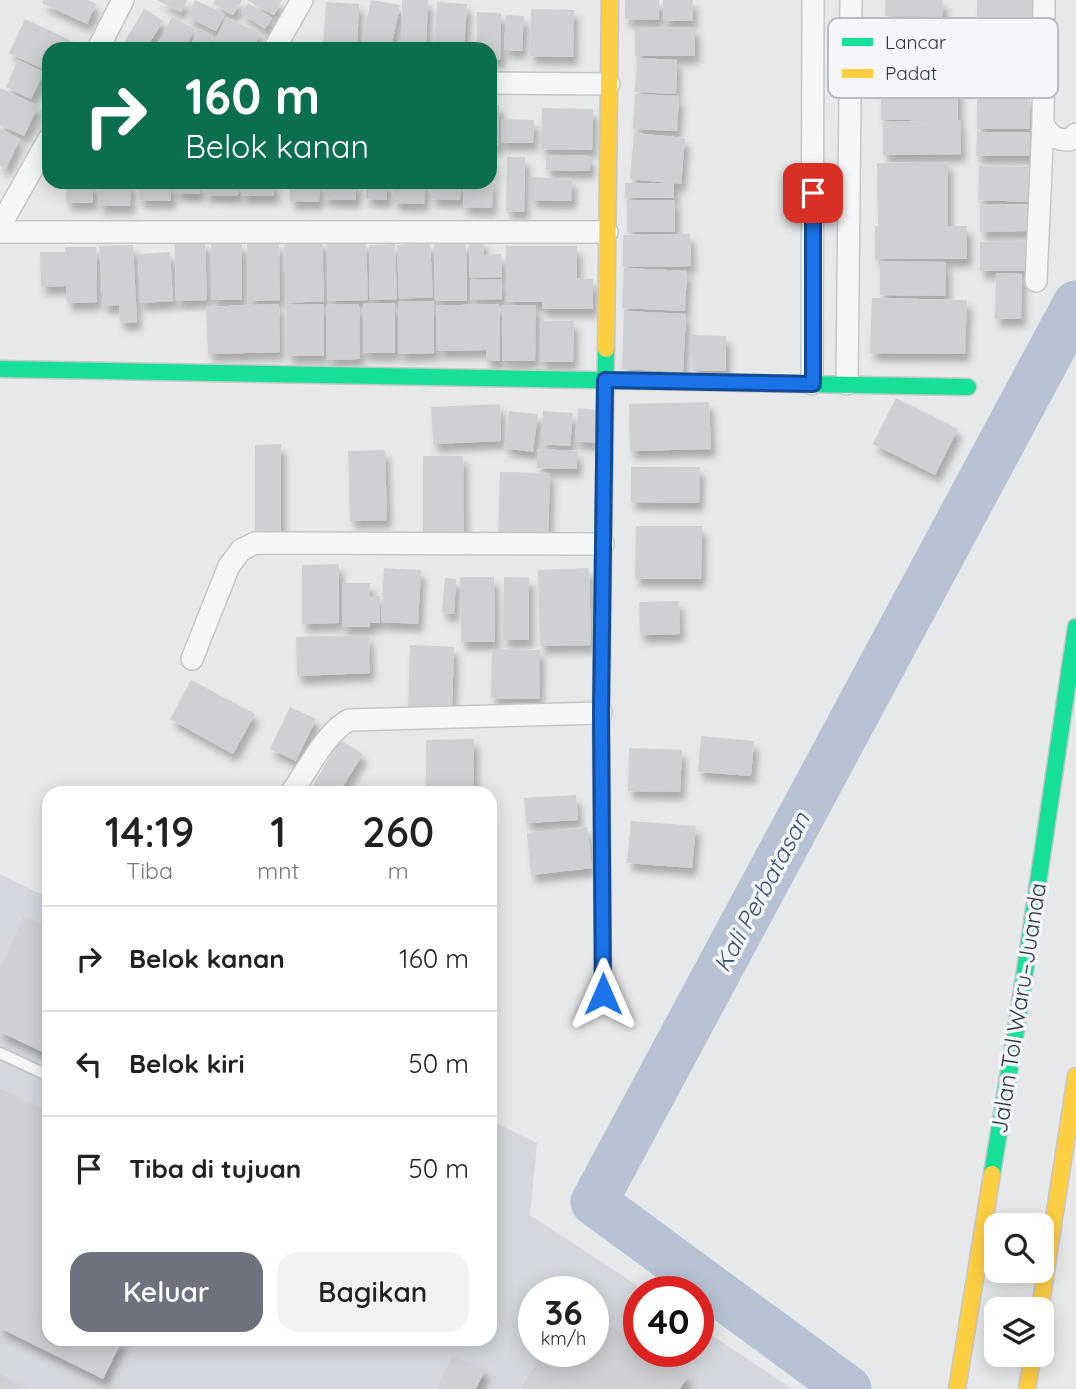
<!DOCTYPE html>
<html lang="id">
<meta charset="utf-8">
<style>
body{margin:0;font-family:Quicksand,sans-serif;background:#f2f2f2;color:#222;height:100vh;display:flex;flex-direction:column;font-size:26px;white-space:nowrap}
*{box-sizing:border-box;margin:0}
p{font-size:23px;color:#767676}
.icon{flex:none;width:38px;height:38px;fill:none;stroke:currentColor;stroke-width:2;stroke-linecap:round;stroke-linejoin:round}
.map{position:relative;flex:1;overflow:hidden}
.details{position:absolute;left:42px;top:786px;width:455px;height:560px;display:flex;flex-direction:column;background:#fff;border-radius:21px;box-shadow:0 4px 18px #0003}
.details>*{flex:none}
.guide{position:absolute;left:42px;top:42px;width:455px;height:147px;border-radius:21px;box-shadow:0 4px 18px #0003;background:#0b6e4f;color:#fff;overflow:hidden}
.buttons{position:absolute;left:984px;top:1213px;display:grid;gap:14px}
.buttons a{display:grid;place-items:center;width:70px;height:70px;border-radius:14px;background:#fff;box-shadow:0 4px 18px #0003;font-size:35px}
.speed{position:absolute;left:518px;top:1276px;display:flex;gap:14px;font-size:35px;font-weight:700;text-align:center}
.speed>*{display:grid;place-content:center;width:91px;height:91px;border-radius:50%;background:#fff;box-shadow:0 4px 18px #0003;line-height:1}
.speed small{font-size:18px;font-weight:400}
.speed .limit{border:10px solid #d22;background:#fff;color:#111}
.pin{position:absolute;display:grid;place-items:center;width:60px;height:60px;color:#fff;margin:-30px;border-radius:14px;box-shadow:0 4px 10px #0006}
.me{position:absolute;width:77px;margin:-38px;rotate:0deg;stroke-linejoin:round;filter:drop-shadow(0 0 5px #0008)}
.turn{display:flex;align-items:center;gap:24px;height:147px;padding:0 28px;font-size:32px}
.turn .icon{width:91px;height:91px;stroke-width:2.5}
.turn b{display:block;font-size:49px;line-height:60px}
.eta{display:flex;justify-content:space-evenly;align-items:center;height:119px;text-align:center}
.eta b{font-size:42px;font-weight:600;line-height:49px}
.button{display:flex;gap:14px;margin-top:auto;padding:14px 28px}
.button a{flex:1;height:80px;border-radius:21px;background:#6d727e;color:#fff;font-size:28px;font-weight:600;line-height:80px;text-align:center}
.button a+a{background:#f2f2f2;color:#222}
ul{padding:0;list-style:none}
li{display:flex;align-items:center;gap:21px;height:105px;padding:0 28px;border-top:2px solid #e0e0e0}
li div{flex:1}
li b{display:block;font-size:26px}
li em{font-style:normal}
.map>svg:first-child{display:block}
.built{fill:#d4d7dd;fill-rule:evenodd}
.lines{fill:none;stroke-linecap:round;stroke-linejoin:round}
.river{stroke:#b6c2d4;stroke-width:47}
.building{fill:#ced0d3;filter:url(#shadow)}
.lane-casing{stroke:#c4c6c8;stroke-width:14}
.street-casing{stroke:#c4c6c8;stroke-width:24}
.fast-casing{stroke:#c4c6c8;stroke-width:19}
.slow-casing{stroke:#c4c6c8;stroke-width:19}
.lane{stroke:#f5f6f7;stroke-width:10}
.street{stroke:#f5f6f7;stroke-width:21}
.fast{stroke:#16e098;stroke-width:16}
.slow{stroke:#ffcf43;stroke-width:16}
.route-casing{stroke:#114b97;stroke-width:18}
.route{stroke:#1a73e8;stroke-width:12}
.labels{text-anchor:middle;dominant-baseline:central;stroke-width:7;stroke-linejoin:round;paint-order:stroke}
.street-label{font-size:23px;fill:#2c3344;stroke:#f4f6f9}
.water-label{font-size:24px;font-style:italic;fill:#375077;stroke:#f4f6f9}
.key{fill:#f4f6f9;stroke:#b8bcc3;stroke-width:2}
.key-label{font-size:19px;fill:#2c3344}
</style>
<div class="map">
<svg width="1076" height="1389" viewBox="0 0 1076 1389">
<defs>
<filter id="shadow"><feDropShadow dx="4.5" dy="8" stdDeviation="3.5" flood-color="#0004"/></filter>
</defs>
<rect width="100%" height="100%" fill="#e6e8ea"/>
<path class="built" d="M0 874 49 898V1339H490V1120L537 1143 530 1215 646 1291 639 1292V1351H698V1326L793 1389H0ZM534 1292H593V1351H534Z"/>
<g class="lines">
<path class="river" d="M848 1389 594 1202 1076 304"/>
</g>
<path class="building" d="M43 0H88L96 4 87 24 42 3Z
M157 0H187L181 12Z
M195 0 225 14 216 31 187 17Z
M215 0H242L233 15 213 4Z
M247 0H282L274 15Z
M371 0 400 5 391 49 361 47Z
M402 0H428L426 49H401Z
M625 0H659V20L625 19Z
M663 0H693V21H663Z
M885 0H943V17L885 16Z
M977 0H1037L1036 17H977Z
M326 2 359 4 357 49H323Z
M437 2 467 4 464 49H434Z
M248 3 272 18 265 29 241 13Z
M144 9 163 21 146 49H138L125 41Z
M531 9 574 10 573 57 530 56Z
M477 12 501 13 500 60H490V49H477Z
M506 15 524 16 522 51 504 50Z
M172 17 195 29 184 49H155Z
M226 17 260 33 253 49H211Z
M25 19 70 40 66 49H49V72L9 53Z
M635 27H695V56H635Z
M198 29 213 36 207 49H189Z
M956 50 957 84 906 86 958 87V121L960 120 961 154 883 155V122L933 120H881V52Z
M637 58 677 60 676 94 635 92Z
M18 60 44 72 31 99 6 87Z
M0 88 38 106 24 136 0 125Z
M635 94 679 96 677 131 633 129Z
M977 99H1030L1029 129H977Z
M490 105H499L498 146H490Z
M542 108 593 109 592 150 541 149Z
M501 119 534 120 533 143H501Z
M0 129 20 139 6 169 0 166Z
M977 132H1030V156H976Z
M634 133 685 138 681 184 674 183V198H625V183H670L630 179Z
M546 155 590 156V171L546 170Z
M507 157H525L524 212 506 211Z
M490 161H493L492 208 463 207 464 182H490Z
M948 162V226H967V259H875V226H878L877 163Z
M979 166 1032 167 1030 202 978 200Z
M531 177 572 179V201L531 200Z
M67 182H93V203H66Z
M99 182H131L130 206H98Z
M139 182H171V201L139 200Z
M176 182H200L199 194 175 193Z
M206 182H238V196L205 195Z
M242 182H274V196H241Z
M290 182H320L319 202 290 201Z
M325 182H356V200L324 199Z
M367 182H387V200L366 199Z
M394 182H425L424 204 394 203Z
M432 182H461L460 200 431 199Z
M627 200H675V232H627Z
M980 204H1029V231L980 232Z
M690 234 691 266 623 267V235Z
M322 240 324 301 286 303 284 241Z
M469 240H483L484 255 501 254 502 277 470 278Z
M205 242 207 300 176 301 175 243Z
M366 242 368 300 328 301 327 243Z
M980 242H1028V271H980Z
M211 243H242V300H211Z
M279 243 280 300 248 301 247 244Z
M430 243 433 297 399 299 397 245Z
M434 243H466L467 301H435Z
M395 244 397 299 370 300 369 245Z
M133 245 137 322 120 323 119 305 103 306 99 246Z
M506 246H577V278L593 279V309H542V302H506Z
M65 247H96L97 302 67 303 66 286 41 287 40 252H65Z
M170 252 173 301 140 303 138 254Z
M880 261 946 262V296L880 295Z
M624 268 687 271 685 311 622 308Z
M996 273 1022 274 1021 319H995Z
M502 279V299L471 300 470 280Z
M872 298 967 300 965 354 870 353Z
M434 301V353L398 354V302Z
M395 303V353H363V304Z
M279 304 280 352 208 354 206 307Z
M324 304V356H287V305Z
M359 304 360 359 327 360 326 305Z
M486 304H499L500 361H486V350L437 351 436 306Z
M502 305H536L535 361H502Z
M624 311 686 314 683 372 622 369Z
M540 321H574L573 362H540Z
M692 335 726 336V371H692Z
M896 398 958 429 935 475 873 444Z
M709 402 711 449 630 451 629 404Z
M500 404 501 441 433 444 431 407Z
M578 408 598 410 595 443 575 441Z
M509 411 538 414 533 452 504 448Z
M543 411 573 413 570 446 541 444Z
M281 444V534H255V445Z
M537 449 577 451V469L537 468Z
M385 450 387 520 350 521 348 451Z
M423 456H463L464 532H423Z
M631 467H700L699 503 631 502Z
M500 472 550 473 548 538 498 537Z
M636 526H702L701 579H635Z
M339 564V623L302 624V565Z
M384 568 421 570 418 624 381 622Z
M589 568 591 645 540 646 538 570Z
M460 577H494L495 642H461Z
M504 577 529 578V640H503Z
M445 578 456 579 454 614 442 613Z
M342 583H370V596H380V623H370V627H342Z
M679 601 680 634 640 635 639 602Z
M369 635 370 673 297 676 296 637Z
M410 645 454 647 452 710 408 708Z
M492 649 540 650 539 699 491 698Z
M191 680 255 714 233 754 170 719Z
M290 707 316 719 296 761 270 749Z
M701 736 754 741 751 776 698 772Z
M474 739V793H426V740Z
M340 740 363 754 339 793H327L313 785Z
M629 748 682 750 680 792 628 791Z
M576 795 578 820 526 823 524 798Z
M631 821 696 826 692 868 627 863Z
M587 827 592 868 531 875 527 833Z
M24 916 49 928V1055L0 1032V969Z
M0 1089 49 1113V1339H123L103 1379 0 1328Z
M593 1315 639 1344V1351H649L688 1376 680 1389H520L544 1351H593Z
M453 1355 485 1370 476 1389H437Z
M0 1374 22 1389H0Z"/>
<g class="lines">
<g class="lane-casing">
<path id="lane" d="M0 1053 49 1076"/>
</g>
<g class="street-casing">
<path id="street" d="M98 49 123 0
M274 49 302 0
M490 83 609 84
M1043 123C1048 135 1055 140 1069 140L1076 134
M0 226 49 139
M0 232H607
M1036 281 1043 123 1044 0
M812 384 813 0
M847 384 851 0
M192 659 229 566 241 550 255 543 603 544
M291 793C307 771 326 732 349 720L601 713"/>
</g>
<g class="fast-casing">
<path id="fast" d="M0 369 968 387
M603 994 601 713 606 349
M992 1174 1019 1011 1076 627"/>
</g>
<g class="slow-casing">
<path id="slow" d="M606 349 610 0
M1040 1309 1076 1076
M957 1389 992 1174
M1027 1389 1033 1354"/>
</g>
<use href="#lane" class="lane"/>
<use href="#street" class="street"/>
<use href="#fast" class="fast"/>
<use href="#slow" class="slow"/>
</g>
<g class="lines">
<g class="route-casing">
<path id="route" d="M603 994 601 713 605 380 813 384V193"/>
</g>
<use href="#route" class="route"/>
</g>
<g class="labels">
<g class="street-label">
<text transform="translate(1018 1008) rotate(-81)">Jalan Tol Waru–Juanda</text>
</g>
<g class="water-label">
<text transform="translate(761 892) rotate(-62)">Kali Perbatasan</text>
</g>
</g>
<rect x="828" y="18" width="230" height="80" rx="10" class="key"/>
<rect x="842" y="38" width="31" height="8" fill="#16e098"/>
<rect x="842" y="69" width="31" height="9" fill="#ffcf43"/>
<g class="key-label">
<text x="885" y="49">Lancar</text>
<text x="885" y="80">Padat</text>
</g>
</svg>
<div class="buttons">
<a><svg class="icon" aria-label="search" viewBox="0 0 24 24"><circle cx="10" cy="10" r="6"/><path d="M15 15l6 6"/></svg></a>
<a><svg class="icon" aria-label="layers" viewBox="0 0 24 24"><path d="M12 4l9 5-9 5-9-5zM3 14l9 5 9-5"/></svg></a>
</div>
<div class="speed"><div>36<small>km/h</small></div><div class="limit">40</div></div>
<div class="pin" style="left:813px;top:193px;background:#d93025"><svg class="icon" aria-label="arrive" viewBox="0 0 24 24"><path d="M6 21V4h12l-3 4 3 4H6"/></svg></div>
<svg class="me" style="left:603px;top:994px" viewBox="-20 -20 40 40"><path d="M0-17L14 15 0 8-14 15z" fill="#1a73e8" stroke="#fff" stroke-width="4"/></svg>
<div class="guide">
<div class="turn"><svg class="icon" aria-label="right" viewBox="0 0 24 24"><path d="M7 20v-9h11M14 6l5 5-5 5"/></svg><div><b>160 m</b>Belok kanan</div></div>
</div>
<section class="details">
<div class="eta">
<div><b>14:19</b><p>Tiba</p></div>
<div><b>1</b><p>mnt</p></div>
<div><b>260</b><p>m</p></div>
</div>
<ul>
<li><svg class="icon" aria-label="right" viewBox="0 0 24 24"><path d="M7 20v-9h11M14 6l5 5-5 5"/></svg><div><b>Belok kanan</b></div><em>160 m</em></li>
<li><svg class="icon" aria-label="left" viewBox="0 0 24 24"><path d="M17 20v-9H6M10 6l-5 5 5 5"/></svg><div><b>Belok kiri</b></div><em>50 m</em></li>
<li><svg class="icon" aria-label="arrive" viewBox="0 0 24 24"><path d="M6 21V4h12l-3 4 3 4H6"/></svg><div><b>Tiba di tujuan</b></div><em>50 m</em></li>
</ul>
<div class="button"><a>Keluar</a><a>Bagikan</a></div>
</section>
</div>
